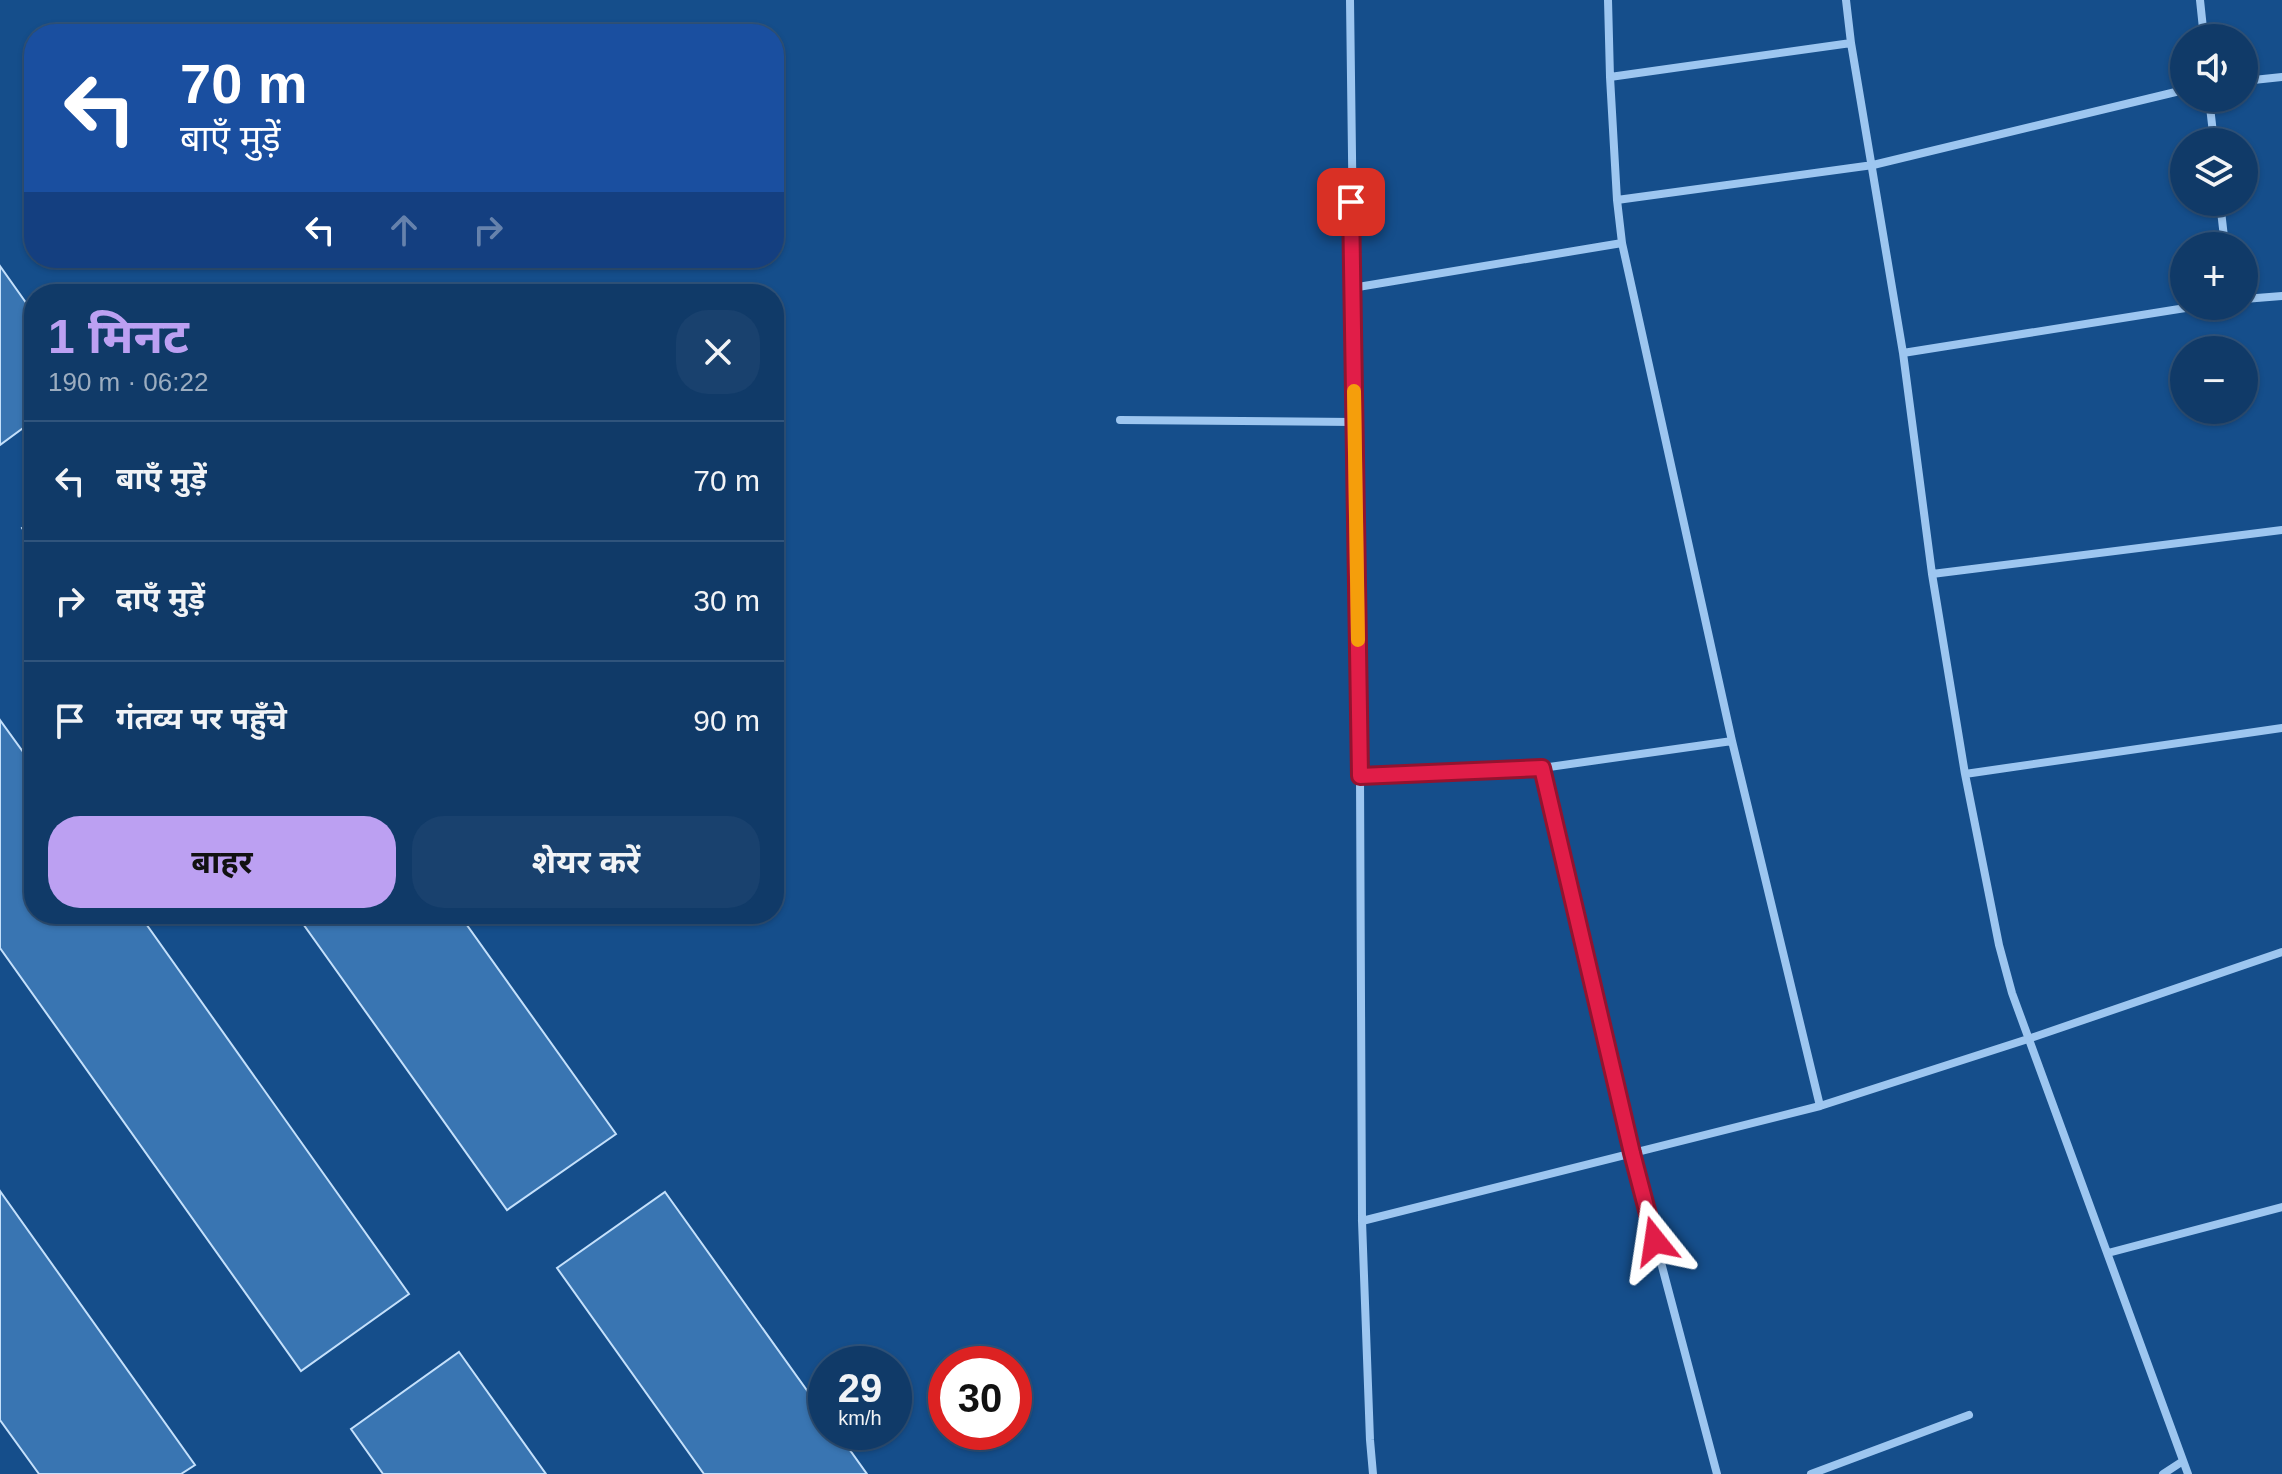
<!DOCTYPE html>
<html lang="hi">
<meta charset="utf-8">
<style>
body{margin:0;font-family:Helvetica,"Noto Sans Devanagari",sans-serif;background:#19416e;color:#f1f3f6;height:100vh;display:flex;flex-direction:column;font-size:30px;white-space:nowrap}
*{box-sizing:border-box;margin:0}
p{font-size:26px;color:#9cadc0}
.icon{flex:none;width:44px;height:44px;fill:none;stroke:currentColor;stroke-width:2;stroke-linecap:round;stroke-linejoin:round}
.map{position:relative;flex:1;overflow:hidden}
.drawer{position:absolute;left:24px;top:284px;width:760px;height:640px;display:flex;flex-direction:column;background:#103a68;border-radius:32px;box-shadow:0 2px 6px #0004,0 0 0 2px #30547c}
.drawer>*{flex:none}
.top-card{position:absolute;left:24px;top:24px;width:760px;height:244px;border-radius:32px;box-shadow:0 2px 6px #0004,0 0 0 2px #30547c;background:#1a4fa0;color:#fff;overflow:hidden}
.controls{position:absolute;left:2170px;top:24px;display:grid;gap:16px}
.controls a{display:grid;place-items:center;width:88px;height:88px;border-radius:50%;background:#103a68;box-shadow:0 2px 6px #0004,0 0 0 2px #30547c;font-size:40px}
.speed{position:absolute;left:808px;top:1346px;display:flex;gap:16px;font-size:40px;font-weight:700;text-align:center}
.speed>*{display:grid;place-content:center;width:104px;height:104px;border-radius:50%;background:#103a68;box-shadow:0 2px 6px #0004,0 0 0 2px #30547c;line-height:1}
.speed small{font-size:20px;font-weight:400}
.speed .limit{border:12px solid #d22;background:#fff;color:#111}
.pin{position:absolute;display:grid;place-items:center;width:68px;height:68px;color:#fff;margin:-34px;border-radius:16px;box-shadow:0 4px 12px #0006}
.me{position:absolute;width:88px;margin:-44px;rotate:345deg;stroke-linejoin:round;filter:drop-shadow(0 0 6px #0008)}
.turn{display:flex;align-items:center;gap:28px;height:168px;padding:0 24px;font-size:36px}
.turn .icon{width:104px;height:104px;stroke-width:2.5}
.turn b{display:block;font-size:56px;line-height:68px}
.lanes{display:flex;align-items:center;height:76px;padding:0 24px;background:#0003;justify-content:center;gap:40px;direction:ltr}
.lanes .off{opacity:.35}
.round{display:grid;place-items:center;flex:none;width:84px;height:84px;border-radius:32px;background:#19416e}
.summary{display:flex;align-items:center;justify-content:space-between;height:136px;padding:0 24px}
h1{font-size:48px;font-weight:700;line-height:60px;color:#bca0f2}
.cta{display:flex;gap:16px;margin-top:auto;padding:16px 24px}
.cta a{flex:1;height:92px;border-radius:32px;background:#bca0f2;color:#111;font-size:32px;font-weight:700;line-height:92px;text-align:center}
.cta a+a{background:#19416e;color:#f1f3f6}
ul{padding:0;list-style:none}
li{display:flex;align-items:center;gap:24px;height:120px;padding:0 24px;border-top:2px solid #30547c}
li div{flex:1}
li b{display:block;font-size:30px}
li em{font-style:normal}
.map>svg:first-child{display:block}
.building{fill:#3975b2;stroke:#c4e0fb;stroke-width:2}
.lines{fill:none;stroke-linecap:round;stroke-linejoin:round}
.minor{stroke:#9dc6f0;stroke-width:8}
.route-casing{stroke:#92132f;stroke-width:20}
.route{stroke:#e11d48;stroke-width:14}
.slow{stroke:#f59e0b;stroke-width:14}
</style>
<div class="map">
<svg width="2282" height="1474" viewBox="0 0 2282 1474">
<rect width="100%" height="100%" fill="#154e8b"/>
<path class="building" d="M0 266 34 314V420L0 445Z
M34 520V546L22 528Z
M0 720 34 767V914H139L409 1294 301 1371 0 948Z
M296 914H459L616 1134 507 1210Z
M0 1191 195 1465 181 1474H39L0 1420Z
M665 1192 826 1417V1432H837L867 1474H704L557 1268Z
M459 1352 546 1474H383L351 1429Z"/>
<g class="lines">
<path class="minor" d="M1350 0 1360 776 1362 1221 1370 1440 1373 1474
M1608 0 1610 77
M1846 0 1851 43 1903 353 1932 574 1965 774 1999 945 2012 993 2188 1474
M2200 0 2204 38
M2244 81 2282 77
M2209 98 2214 142
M1617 200 1873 165 2184 90
M2220 202 2225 246
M1352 288 1622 243
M2244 299 2282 296
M1903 353 2198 306
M1120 420 1354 422
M1932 574 2282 530
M1542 768 1632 1153 1717 1474
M1965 774 2282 728
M1360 776 1542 768 1732 741
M1820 1106 1732 741 1622 243 1617 200 1610 77 1851 43
M1362 1221 1820 1106 2028 1039 2282 952
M2108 1253 2282 1207
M1811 1474 1969 1415
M2163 1474 2183 1461"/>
</g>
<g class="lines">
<g class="route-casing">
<path id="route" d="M1351 202 1360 776 1542 768 1632 1153 1655 1241"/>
</g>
<use href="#route" class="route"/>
<path class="slow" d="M1354 391 1358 640"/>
</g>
</svg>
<div class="controls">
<a><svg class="icon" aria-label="sound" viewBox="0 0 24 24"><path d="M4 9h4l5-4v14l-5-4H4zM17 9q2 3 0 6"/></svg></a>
<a><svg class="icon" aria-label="layers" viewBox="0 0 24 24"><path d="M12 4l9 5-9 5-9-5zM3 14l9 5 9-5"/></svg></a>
<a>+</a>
<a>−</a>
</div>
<div class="speed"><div>29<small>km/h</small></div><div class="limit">30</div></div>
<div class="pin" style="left:1351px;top:202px;background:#d93025"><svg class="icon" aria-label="arrive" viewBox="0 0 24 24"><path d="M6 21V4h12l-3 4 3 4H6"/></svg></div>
<svg class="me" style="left:1655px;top:1241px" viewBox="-20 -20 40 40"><path d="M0-17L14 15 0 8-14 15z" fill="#e11d48" stroke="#fff" stroke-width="4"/></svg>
<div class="top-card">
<div class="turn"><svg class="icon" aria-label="left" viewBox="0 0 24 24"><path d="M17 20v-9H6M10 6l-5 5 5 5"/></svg><div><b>70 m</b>बाएँ मुड़ें</div></div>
<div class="lanes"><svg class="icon" aria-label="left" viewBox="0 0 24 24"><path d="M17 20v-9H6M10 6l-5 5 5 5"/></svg><svg class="icon off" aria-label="ahead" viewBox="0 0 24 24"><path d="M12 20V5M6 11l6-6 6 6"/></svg><svg class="icon off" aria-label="right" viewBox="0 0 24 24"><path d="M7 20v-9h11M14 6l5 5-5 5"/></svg></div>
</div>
<section class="drawer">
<div class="summary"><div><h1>1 मिनट</h1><p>190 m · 06:22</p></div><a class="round"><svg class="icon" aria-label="close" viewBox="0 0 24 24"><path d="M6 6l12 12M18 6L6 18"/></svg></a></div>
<ul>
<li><svg class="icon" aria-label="left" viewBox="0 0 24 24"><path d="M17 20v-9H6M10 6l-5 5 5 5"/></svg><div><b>बाएँ मुड़ें</b></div><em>70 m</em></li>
<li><svg class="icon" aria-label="right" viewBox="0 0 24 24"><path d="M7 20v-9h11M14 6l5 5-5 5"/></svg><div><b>दाएँ मुड़ें</b></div><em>30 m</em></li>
<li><svg class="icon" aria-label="arrive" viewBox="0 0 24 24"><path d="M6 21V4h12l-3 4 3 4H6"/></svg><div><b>गंतव्य पर पहुँचे</b></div><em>90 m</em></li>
</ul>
<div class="cta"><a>बाहर</a><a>शेयर करें</a></div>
</section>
</div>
